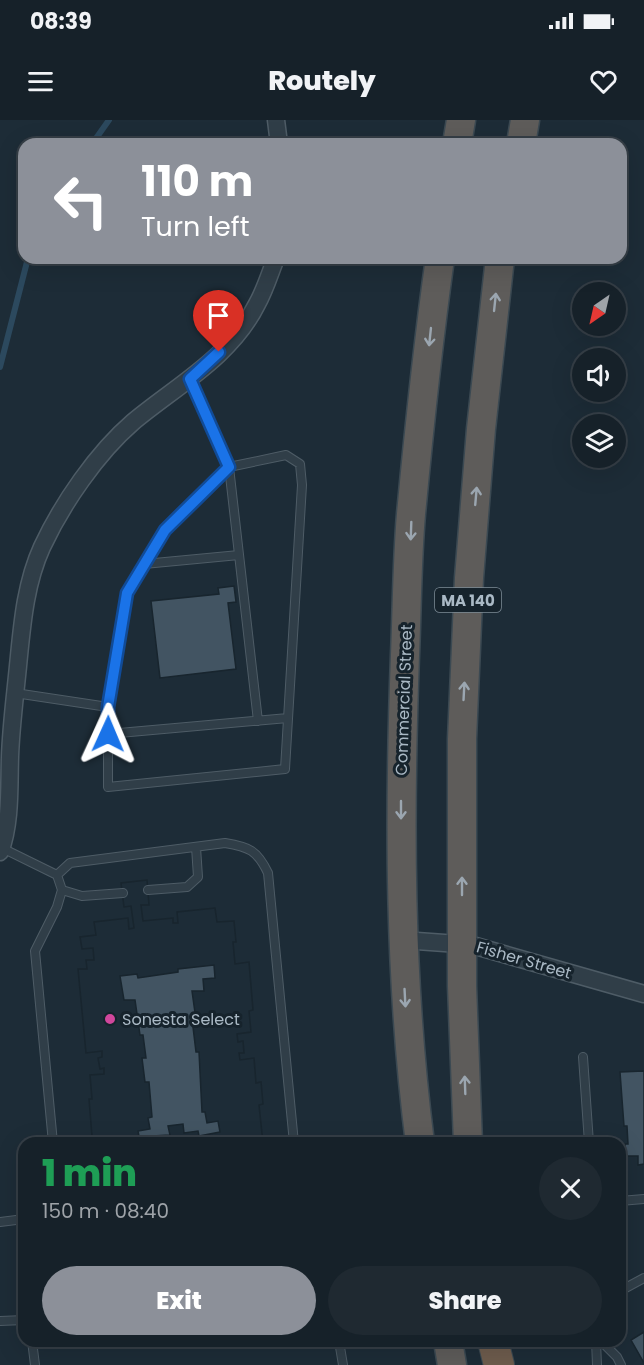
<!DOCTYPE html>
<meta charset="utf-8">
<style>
body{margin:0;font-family:Poppins,sans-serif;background:#1f2931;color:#f1f3f6;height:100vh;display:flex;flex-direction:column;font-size:22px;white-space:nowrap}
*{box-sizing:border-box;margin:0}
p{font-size:20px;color:#9ea3a8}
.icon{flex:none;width:33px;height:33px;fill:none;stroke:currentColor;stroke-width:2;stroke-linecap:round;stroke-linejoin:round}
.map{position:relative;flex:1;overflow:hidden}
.drawer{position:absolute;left:18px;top:1017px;width:608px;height:210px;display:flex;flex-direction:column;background:#162129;border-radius:18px;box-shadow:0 6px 24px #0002,0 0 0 2px #353e46}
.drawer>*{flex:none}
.top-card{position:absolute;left:18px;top:18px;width:609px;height:126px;border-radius:18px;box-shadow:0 6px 24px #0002,0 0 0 2px #353e46;background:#8c9099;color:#fff;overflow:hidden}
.needle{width:39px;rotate:214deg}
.buttons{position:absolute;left:572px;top:162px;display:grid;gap:12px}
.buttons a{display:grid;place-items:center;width:54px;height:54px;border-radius:50%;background:#162129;box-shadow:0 6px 24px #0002,0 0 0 2px #353e46;font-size:30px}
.pin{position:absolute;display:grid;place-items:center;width:51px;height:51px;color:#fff;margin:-62px -26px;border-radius:50% 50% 50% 0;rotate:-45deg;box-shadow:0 0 6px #0007}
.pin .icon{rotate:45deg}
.me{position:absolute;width:66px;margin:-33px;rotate:1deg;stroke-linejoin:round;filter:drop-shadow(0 0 4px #0008)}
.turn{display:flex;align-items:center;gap:21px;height:126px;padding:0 24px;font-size:27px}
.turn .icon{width:78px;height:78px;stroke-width:2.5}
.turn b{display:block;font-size:42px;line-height:51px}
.round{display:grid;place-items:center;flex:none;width:63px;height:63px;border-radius:32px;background:#1f2931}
.overview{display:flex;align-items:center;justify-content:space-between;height:102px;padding:0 24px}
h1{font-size:36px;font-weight:800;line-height:45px;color:#1e9e55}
.action{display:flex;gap:12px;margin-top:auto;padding:12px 24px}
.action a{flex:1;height:69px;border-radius:36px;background:#8c9099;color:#fff;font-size:24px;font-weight:800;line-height:69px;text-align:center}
.action a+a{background:#1f2931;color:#f1f3f6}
.status{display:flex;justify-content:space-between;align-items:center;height:42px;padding:0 30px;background:#162129;direction:ltr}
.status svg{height:16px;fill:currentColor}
header{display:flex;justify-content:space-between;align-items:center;height:78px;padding:0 24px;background:#162129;font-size:27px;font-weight:800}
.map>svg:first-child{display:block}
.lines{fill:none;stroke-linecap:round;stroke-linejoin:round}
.stream{stroke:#2c495e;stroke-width:6}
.building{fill:#425462;stroke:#18252e;stroke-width:1.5;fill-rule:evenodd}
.service-casing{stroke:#4e5c66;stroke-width:10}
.minor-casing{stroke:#4e5c66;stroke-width:19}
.trunk-casing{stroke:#3b4952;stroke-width:31}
.motorway-casing{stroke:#3b4952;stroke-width:32}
.service{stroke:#303e48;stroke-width:8}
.minor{stroke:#303e48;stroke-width:16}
.trunk{stroke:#5e5c5a;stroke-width:28}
.motorway{stroke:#6e5c4d;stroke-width:30}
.oneway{stroke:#9ba6b0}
.route-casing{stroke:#114b97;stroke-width:15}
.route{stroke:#1a73e8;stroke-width:10}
.hotel-dot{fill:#d1479c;stroke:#16232c;stroke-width:2}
.labels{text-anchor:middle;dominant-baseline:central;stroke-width:6;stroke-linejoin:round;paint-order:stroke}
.shield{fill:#16232c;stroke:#7e8c97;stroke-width:1.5}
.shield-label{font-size:15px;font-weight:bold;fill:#aab9c5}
.street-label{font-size:16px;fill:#aab9c5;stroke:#16232c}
.poi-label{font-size:16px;fill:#aab9c5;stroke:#16232c;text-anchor:start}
</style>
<div class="status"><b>08:39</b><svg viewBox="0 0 49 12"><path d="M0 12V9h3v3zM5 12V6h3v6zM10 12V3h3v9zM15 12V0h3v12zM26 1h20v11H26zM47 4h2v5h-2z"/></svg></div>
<header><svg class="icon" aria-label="menu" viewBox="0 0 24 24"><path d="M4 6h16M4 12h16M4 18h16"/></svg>Routely<svg class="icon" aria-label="heart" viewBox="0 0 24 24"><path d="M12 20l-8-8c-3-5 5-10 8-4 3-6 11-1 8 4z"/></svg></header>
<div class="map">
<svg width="644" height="1245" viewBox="0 0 644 1245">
<rect width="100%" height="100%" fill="#1d2c37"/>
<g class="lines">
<path class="stream" d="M92 24 109 0
M0 247 28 138"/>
</g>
<path class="building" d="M234 466 236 482 228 483 236 549 160 558 151 481 219 474 218 468Z
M147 760 149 785H141L143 801 173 798V803H178L177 792 215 788 217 802 234 801 236 822H233L235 844 249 842 253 890 249 891 251 912 237 914 238 922 243 921 244 933H239L240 940 254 938 256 963 261 962 263 984 259 985 263 1023H97L96 1016H92L89 979H92L90 955 104 954V948L100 949 98 938 102 937V931L86 933 78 849H87L86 840H94L93 828 82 829 80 817 96 815 94 802 128 798 129 809 134 808 131 786 124 787 121 763ZM214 845 215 858 203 859 204 871H192L197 907H193L196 932H199L202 992H205L207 1003 218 1001 220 1012 199 1016 198 1011 184 1013 183 1004 168 1006 170 1015 153 1016V1021L140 1022 138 1011 150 1009 148 998 152 997 149 962H145L142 938H146L143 915H140L135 880H124L120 856 137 854 138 858 178 852V849Z
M147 760 149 785H141L143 801 173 798V803H178L177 792 215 788 217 802 234 801 236 822H233L235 844 249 842 253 890 249 891 251 912 237 914 238 922 243 921 244 933H239L240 940 254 938 256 963 261 962 263 984 259 985 263 1023H97L96 1016H92L89 979H92L90 955 104 954V948L100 949 98 938 102 937V931L86 933 78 849H87L86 840H94L93 828 82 829 80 817 96 815 94 802 128 798 129 809 134 808 131 786 124 787 121 763Z
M644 951V1044L638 1045V1036H626L625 1024H628L627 1006H624L620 952Z
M644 1212V1243L631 1220Z"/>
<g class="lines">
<g class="service-casing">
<path id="service" d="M190 259 229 347 258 601
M286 335 300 344 302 365 285 649 108 667V587L127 473 165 410 229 347Z
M144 444 239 435
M15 573 108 587
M108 614 288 598
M2 728 57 755
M62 770 82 776 123 773
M148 770 187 767 198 757 196 727
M583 937 589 1023
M53 1023 35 831 57 787 62 770 57 755 70 743 225 723C249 727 257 730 268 753L294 1023
M620 1081 644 1079
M0 1102 24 1099
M620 1171 644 1158
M0 1201 24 1200
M32 1221 35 1245
M339 1221 343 1245
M596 1221 597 1245
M601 1221 617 1237 621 1245"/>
</g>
<g class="minor-casing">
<path id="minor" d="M276 0 279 24
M0 732C11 703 9 667 10 637 11 607 15 577 18 546 22 506 25 464 42 427 62 384 97 333 133 302 176 266 231 237 257 184 265 170 270 153 276 138
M403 820 472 825 644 874"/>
</g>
<g class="trunk-casing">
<path id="trunk" d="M457 24 461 0
M521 24 525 0
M420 1023C399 861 399 698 405 535 407 488 407 441 411 394 419 309 428 223 440 138
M468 1023 462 866V619L469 458 481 309 500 138
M448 1221 452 1245"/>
</g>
<g class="motorway-casing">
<path id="motorway" d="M493 1221 499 1245"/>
</g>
<use href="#service" class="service"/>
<use href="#minor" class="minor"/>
<use href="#trunk" class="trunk"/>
<use href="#motorway" class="motorway"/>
</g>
<defs><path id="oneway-shaft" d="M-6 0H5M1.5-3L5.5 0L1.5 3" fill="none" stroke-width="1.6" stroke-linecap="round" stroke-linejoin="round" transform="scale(1.5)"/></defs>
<g class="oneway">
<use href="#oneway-shaft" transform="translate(495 182) rotate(-84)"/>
<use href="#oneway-shaft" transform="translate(430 217) rotate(96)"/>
<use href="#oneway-shaft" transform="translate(476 376) rotate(-85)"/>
<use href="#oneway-shaft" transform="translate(411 411) rotate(92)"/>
<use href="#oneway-shaft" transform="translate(464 571) rotate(-87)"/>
<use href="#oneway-shaft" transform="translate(401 690) rotate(90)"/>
<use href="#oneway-shaft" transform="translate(462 766) rotate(-90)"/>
<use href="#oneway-shaft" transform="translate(405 878) rotate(87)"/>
<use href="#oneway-shaft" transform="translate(465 965) rotate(-92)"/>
</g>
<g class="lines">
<g class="route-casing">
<path id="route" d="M108 614V587L127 473 165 410 229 347 190 259 219 232"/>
</g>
<use href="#route" class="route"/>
</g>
<circle class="hotel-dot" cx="110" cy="899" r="6"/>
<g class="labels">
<rect class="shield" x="435" y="468" width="66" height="24" rx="4.5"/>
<g class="shield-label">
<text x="468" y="480">MA 140</text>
</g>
<g class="street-label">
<text transform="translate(404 580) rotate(-88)">Commercial Street</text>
<text transform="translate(524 840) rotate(16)">Fisher Street</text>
</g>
<g class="poi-label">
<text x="122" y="899">Sonesta Select</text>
</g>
</g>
</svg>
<div class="buttons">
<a><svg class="needle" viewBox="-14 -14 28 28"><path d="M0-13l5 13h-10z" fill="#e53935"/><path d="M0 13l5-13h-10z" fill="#9ea3a8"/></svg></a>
<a><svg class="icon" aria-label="sound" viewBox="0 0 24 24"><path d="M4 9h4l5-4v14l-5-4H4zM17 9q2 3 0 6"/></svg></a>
<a><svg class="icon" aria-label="layers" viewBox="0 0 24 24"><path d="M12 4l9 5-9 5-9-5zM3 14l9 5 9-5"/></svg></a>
</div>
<div class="pin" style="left:219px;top:232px;background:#d93025"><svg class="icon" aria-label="arrive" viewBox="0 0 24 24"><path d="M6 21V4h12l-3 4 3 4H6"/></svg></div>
<svg class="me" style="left:108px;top:614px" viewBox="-20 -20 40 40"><path d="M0-17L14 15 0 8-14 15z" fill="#1a73e8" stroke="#fff" stroke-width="4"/></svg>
<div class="top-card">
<div class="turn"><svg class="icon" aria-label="left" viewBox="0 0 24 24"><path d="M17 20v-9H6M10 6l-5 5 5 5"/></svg><div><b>110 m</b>Turn left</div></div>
</div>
<section class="drawer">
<div class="overview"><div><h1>1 min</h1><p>150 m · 08:40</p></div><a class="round"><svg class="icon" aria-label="close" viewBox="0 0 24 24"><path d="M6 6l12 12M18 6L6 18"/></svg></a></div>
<div class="action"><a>Exit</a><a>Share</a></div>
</section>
</div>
